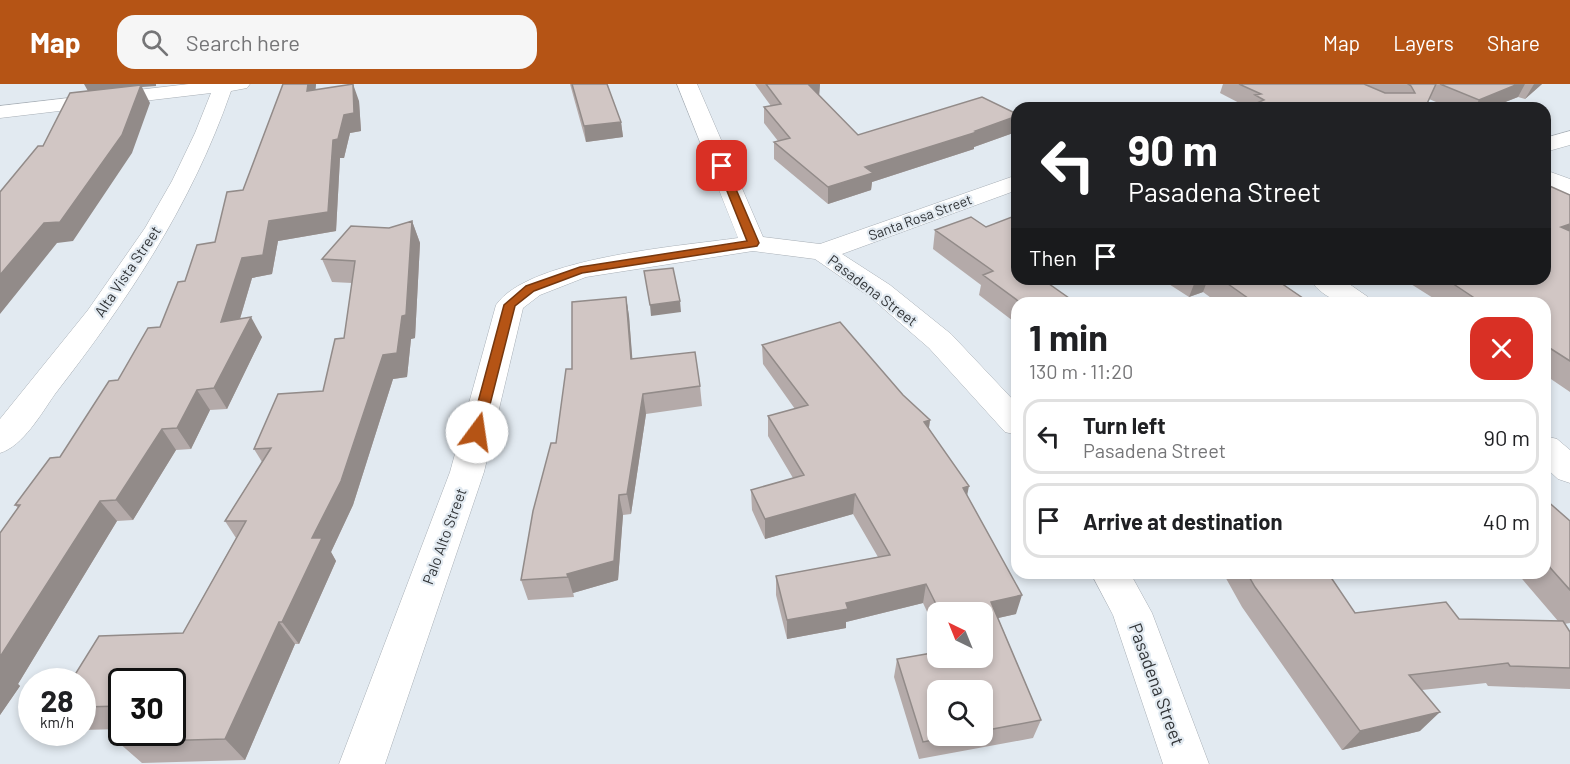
<!DOCTYPE html>
<meta charset="utf-8">
<style>
body{margin:0;font-family:Barlow,sans-serif;background:#f6f6f6;color:#202124;height:100vh;display:flex;flex-direction:column;font-size:22px;white-space:nowrap}
*{box-sizing:border-box;margin:0}
p{font-size:20px;color:#757577}
.icon{flex:none;width:33px;height:33px;fill:none;stroke:currentColor;stroke-width:2;stroke-linecap:round;stroke-linejoin:round}
.map{position:relative;flex:1;overflow:hidden}
.drawer{position:absolute;left:1011px;top:213px;width:540px;height:282px;display:flex;flex-direction:column;background:#fff;border-radius:18px;box-shadow:0 3px 9px #0003}
.drawer>*{flex:none}
.top-card{position:absolute;left:1011px;top:18px;width:540px;height:183px;border-radius:18px;box-shadow:0 3px 9px #0003;background:#202124;color:#fff;overflow:hidden}
.needle{width:39px;rotate:317deg}
.tools{position:absolute;left:927px;top:518px;display:grid;gap:12px}
.tools a{display:grid;place-items:center;width:66px;height:66px;border-radius:12px;background:#fff;box-shadow:0 3px 9px #0003;font-size:30px}
.speed{position:absolute;left:18px;top:584px;display:flex;gap:12px;font-size:30px;font-weight:700;text-align:center}
.speed>*{display:grid;place-content:center;width:78px;height:78px;border-radius:50%;background:#fff;box-shadow:0 3px 9px #0003;line-height:1}
.speed small{font-size:15px;font-weight:400}
.speed .limit{border:3px solid #111;border-radius:9px;background:#fff;color:#111}
.pin{position:absolute;display:grid;place-items:center;width:51px;height:51px;color:#fff;margin:-26px;border-radius:12px;box-shadow:0 3px 9px #0006}
.me{position:absolute;width:66px;margin:-33px;rotate:14deg;stroke-linejoin:round;filter:drop-shadow(0 0 4px #0008)}
.turn{display:flex;align-items:center;gap:21px;height:126px;padding:0 18px;font-size:27px}
.turn .icon{width:78px;height:78px;stroke-width:2.5}
.turn b{display:block;font-size:42px;line-height:51px}
.then{display:flex;align-items:center;height:57px;padding:0 18px;background:#0003;gap:12px;font-size:22px}
.round{display:grid;place-items:center;flex:none;width:63px;height:63px;border-radius:18px;background:#f6f6f6}
.overview{display:flex;align-items:center;justify-content:space-between;height:102px;padding:0 18px}
h1{font-size:36px;font-weight:700;line-height:45px}
ul{padding:0;list-style:none}
li{display:flex;align-items:center;gap:18px;height:75px;margin:0 12px 9px;padding:0 6px;border:3px solid #e0e0e0;border-radius:18px}
li div{flex:1}
li b{display:block;font-size:22px}
li em{font-style:normal}
header{display:flex;align-items:center;gap:36px;box-sizing:border-box;height:84px;padding:0 30px;background:#b55415;color:#fff}
header strong{font-size:28px}
nav{display:flex;gap:33px;margin-inline-start:auto;font-size:21px}
.search{width:420px;height:54px;background:#f6f6f6;display:flex;align-items:center;gap:15px;box-sizing:border-box;padding:0 21px;border-radius:18px;color:#757577;font-size:22px}
.map>svg:first-child{display:block}
.lines{fill:none;stroke-linecap:round;stroke-linejoin:round}
.minor-casing{stroke:#a8afb6;stroke-width:1}
.minor{fill:#fff;fill-rule:evenodd}
.wall{fill:#b4aaa9;fill-rule:evenodd}
.shaded-wall{fill:#928b89}
.building{fill:#d1c6c4;stroke:#928b89;stroke-width:1.5}
.route{fill:#b55415;stroke:#76370e;stroke-width:1.5}
.labels{text-anchor:middle;dominant-baseline:central;stroke-width:4.5;stroke-linejoin:round;paint-order:stroke}
.far-street-label{font-size:14px;fill:#313437;stroke:#e2eaf1}
.street-label{font-size:15px;fill:#313437;stroke:#e2eaf1}
.near-street-label{font-size:18px;fill:#313437;stroke:#e2eaf1}
</style>
<header>
<strong>Map</strong>
<div class="search"><svg class="icon" aria-label="search" viewBox="0 0 24 24"><circle cx="10" cy="10" r="6"/><path d="M15 15l6 6"/></svg>Search here</div>
<nav><a>Map</a><a>Layers</a><a>Share</a></nav>
</header>
<div class="map">
<svg width="1570" height="680" viewBox="0 0 1570 680">
<rect width="100%" height="100%" fill="#e2eaf1"/>
<g class="lines">
<g class="minor-casing">
<path id="minor" d="M189 0H250L247 4 231 7C192 120 128 216 55 310 41 330 23 362 0 369V335L88 226 145 144 172 97 195 49 211 9 0 34V22Z
M677 0H697L763 153 820 160 1017 91V106L842 170 890 201 951 250 1017 320V351L1005 348 929 264 870 213 815 175 753 167 586 193 540 211 523 224 484 388 385 680H339L450 388 496 221C528 174 681 162 738 154Z
M1570 47V61L1545 68V54Z
M1545 86 1570 95V111L1545 102Z
M1310 195H1342L1368 213 1372 219C1346 219 1327 220 1310 195Z
M1545 352 1557 355 1570 366V399L1558 395 1545 383Z
M1091 489H1130L1152 529 1209 680H1163L1113 531Z"/>
</g>
<use href="#minor" class="minor"/>
</g>
<path class="wall" d="M283 0H316L315 6 359 17 361 47 350 49 344 74H340L336 147 278 157 272 190 252 194 240 235 262 253 227 325 210 326 191 365 176 366 133 436 117 437 18 600 20 602 0 631V449L18 424 15 421 60 373 118 296 160 243 185 197 215 158 243 106Z
M570 0H607L621 38 623 53 586 58Z
M755 0H820L819 11 858 51 1017 30V43L1016 48 974 63V65L872 98 871 106 828 120 774 75V58L778 57 764 39V23L771 22Z
M1223 0H1542L1525 15 1518 13 1490 24H1450L1429 15 1247 23 1220 9Z
M1570 111V308L1545 291V219H1441L1403 195H1545Z
M412 137 420 159 415 254 411 255 407 293 393 295 353 421 331 468 336 477 299 560H295L245 676 142 679 118 658 172 648 122 597V645L82 646V597L183 549 236 454 225 437 262 378 254 365 323 307 344 254 352 199 332 198 322 175 389 144Z
M935 146 1047 199 1076 219H1017V240L979 211 981 201 933 165Z
M1161 195H1275L1310 219H1218L1203 208 1189 213Z
M626 213 629 232 632 275 700 302 702 322 646 330 631 430 623 431 618 496 573 509 574 513 528 516 521 496 556 359 572 285Z
M762 261 903 311 930 336 929 344 967 411 1016 530 998 534 1041 636 1033 654 919 675 894 593 897 575 982 573V528H938V551L923 519 846 538V544L787 555 776 511V492L878 473 853 430 765 455 752 426 751 406 793 394 768 352V332L795 325 763 280ZM982 606V651H938Z
M1545 415 1570 437V539L1564 540 1570 548V605L1488 602 1486 599 1422 606 1420 647 1342 666 1242 523 1223 489H1328L1355 529 1459 535 1558 537 1517 489H1545Z"/>
<path class="shaded-wall" d="M84 0H156V2L142 3 150 19 132 69 73 157 57 159 0 230V191L89 9Z
M308 0H316L314 24 307 7Z
M353 0 359 17 361 47 350 49 344 74H340L336 147 278 157 272 190 252 194 233 258 221 238 242 174 333 56 344 31Z
M807 0H820L819 13Z
M1518 0H1525L1518 13 1490 24H1474L1479 16Z
M1534 0H1542L1525 15Z
M1017 32 1016 48 974 63V65L872 98 871 106 828 120V103L865 83 975 47Z
M621 38 623 53 586 58 584 42Z
M412 137 420 159 415 254 411 255 407 293 393 295 353 421 331 468 336 477 299 560 282 538 312 454Z
M1570 140V154L1561 143Z
M1029 195H1055L1026 207Z
M1196 195H1208L1203 208 1189 213Z
M626 213 629 232 634 295 631 275Z
M680 217 681 228 651 232 650 221Z
M251 233 262 253 227 325 214 304Z
M197 306 210 326 191 365 177 344Z
M643 310 646 330 631 430 627 410Z
M930 336 927 356 924 338Z
M162 345 176 366 133 436 116 416Z
M969 402 965 422 963 404Z
M855 410 853 430 765 455V435Z
M619 411 623 431 618 496 573 509 574 513 567 490Z
M100 417 117 437 18 600 20 602 0 631V573Z
M926 500 923 519 846 538V544L787 555V536L846 519Z
M1022 511 1016 530 985 537 991 518Z
M279 538 295 560 245 676 225 655Z
M1440 628 1420 647 1342 666 1360 647Z"/>
<path class="building" d="M283 0H308L307 7 353 0 354 29 344 31 338 55 333 56 328 128 269 137 263 171 242 174 221 238 251 233 214 304 197 306 177 344 162 345 116 416 100 417 0 573V449L20 421H15L50 374 60 373 109 297 118 296 148 244 160 243 178 198 185 197 197 161 215 158 227 108 243 106Z
M572 0H607L621 38 584 42Z
M766 0H808L858 51 982 13 1017 30V32L975 47 977 48 865 83 873 89 828 103 774 58 790 54 764 23 781 20Z
M1239 0H1364L1385 9H1415L1411 2 1408 0H1436L1425 24H1245L1264 16 1255 11 1261 10Z
M1440 0H1518L1479 16Z
M141 1 122 51 60 138 44 139 0 191V108L38 62H43L70 9Z
M1545 100 1570 111V140L1561 143 1570 147V277L1545 261V219H1482L1446 195H1545Z
M1017 131V195H1042L1076 219H1021L983 191 993 187 935 146 971 133 986 143Z
M412 137 406 231 402 232 397 269 383 271 341 397 312 454H322L282 538H279L225 655 118 658 123 648H172V597H122V622L82 623V597H71L99 552 183 549 246 437H225L271 364 254 365 278 310 323 307 335 255 344 254 355 177 322 175 351 142 389 144Z
M673 184 680 217 650 221 644 187Z
M1221 195H1275L1310 219H1255Z
M626 213 631 275 695 268 700 302 643 310 627 410 619 411 614 477 567 490 568 493 521 496 533 427 551 359H556L566 285H572V218Z
M840 238 903 311 930 336 924 338 969 402 963 404 1022 511 991 518 1041 636 982 647V606H938V651H959L923 658 897 575 938 568V573H982V528H940L926 500 846 519 848 525 787 536 776 492 890 471 855 410 765 435 751 406 804 391 768 332 808 321 762 261Z
M1545 415 1570 437V506L1545 478Z
M1247 489H1328L1355 529 1446 518 1459 535 1563 537 1570 548V584L1510 582 1508 579 1409 591 1440 628 1360 647 1255 503Z"/>
<path class="route" d="M718 80 726 82 759 159 757 162 582 189 534 207 515 222 483 348 477 353 472 352 470 348 504 221 526 202 580 183 747 157 717 82Z"/>
<g class="labels">
<g class="far-street-label">
<text transform="translate(920 133) rotate(-20)">Santa Rosa Street</text>
</g>
<g class="street-label">
<text transform="translate(127 187) rotate(-56)">Alta Vista Street</text>
<text transform="translate(873 206) rotate(37)">Pasadena Street</text>
<text transform="translate(444 452) rotate(-70)">Palo Alto Street</text>
</g>
<g class="near-street-label">
<text transform="translate(1157 600) rotate(70)">Pasadena Street</text>
</g>
</g>
</svg>
<div class="tools">
<a><svg class="needle" viewBox="-14 -14 28 28"><path d="M0-13l5 13h-10z" fill="#e53935"/><path d="M0 13l5-13h-10z" fill="#757577"/></svg></a>
<a><svg class="icon" aria-label="search" viewBox="0 0 24 24"><circle cx="10" cy="10" r="6"/><path d="M15 15l6 6"/></svg></a>
</div>
<div class="speed"><div>28<small>km/h</small></div><div class="limit">30</div></div>
<div class="pin" style="left:722px;top:82px;background:#d93025"><svg class="icon" aria-label="arrive" viewBox="0 0 24 24"><path d="M6 21V4h12l-3 4 3 4H6"/></svg></div>
<svg class="me" style="left:477px;top:348px" viewBox="-20 -20 40 40"><circle r="19" fill="#fff"/><path d="M0-13L10 11 0 6-10 11z" fill="#b55415"/></svg>
<div class="top-card">
<div class="turn"><svg class="icon" aria-label="left" viewBox="0 0 24 24"><path d="M17 20v-9H6M10 6l-5 5 5 5"/></svg><div><b>90 m</b>Pasadena Street</div></div>
<div class="then">Then<svg class="icon" aria-label="arrive" viewBox="0 0 24 24"><path d="M6 21V4h12l-3 4 3 4H6"/></svg></div>
</div>
<section class="drawer">
<div class="overview"><div><h1>1 min</h1><p>130 m · 11:20</p></div><a class="round" style="background:#d93025;color:#fff"><svg class="icon" aria-label="close" viewBox="0 0 24 24"><path d="M6 6l12 12M18 6L6 18"/></svg></a></div>
<ul>
<li><svg class="icon" aria-label="left" viewBox="0 0 24 24"><path d="M17 20v-9H6M10 6l-5 5 5 5"/></svg><div><b>Turn left</b><p>Pasadena Street</p></div><em>90 m</em></li>
<li><svg class="icon" aria-label="arrive" viewBox="0 0 24 24"><path d="M6 21V4h12l-3 4 3 4H6"/></svg><div><b>Arrive at destination</b></div><em>40 m</em></li>
</ul>
</section>
</div>
